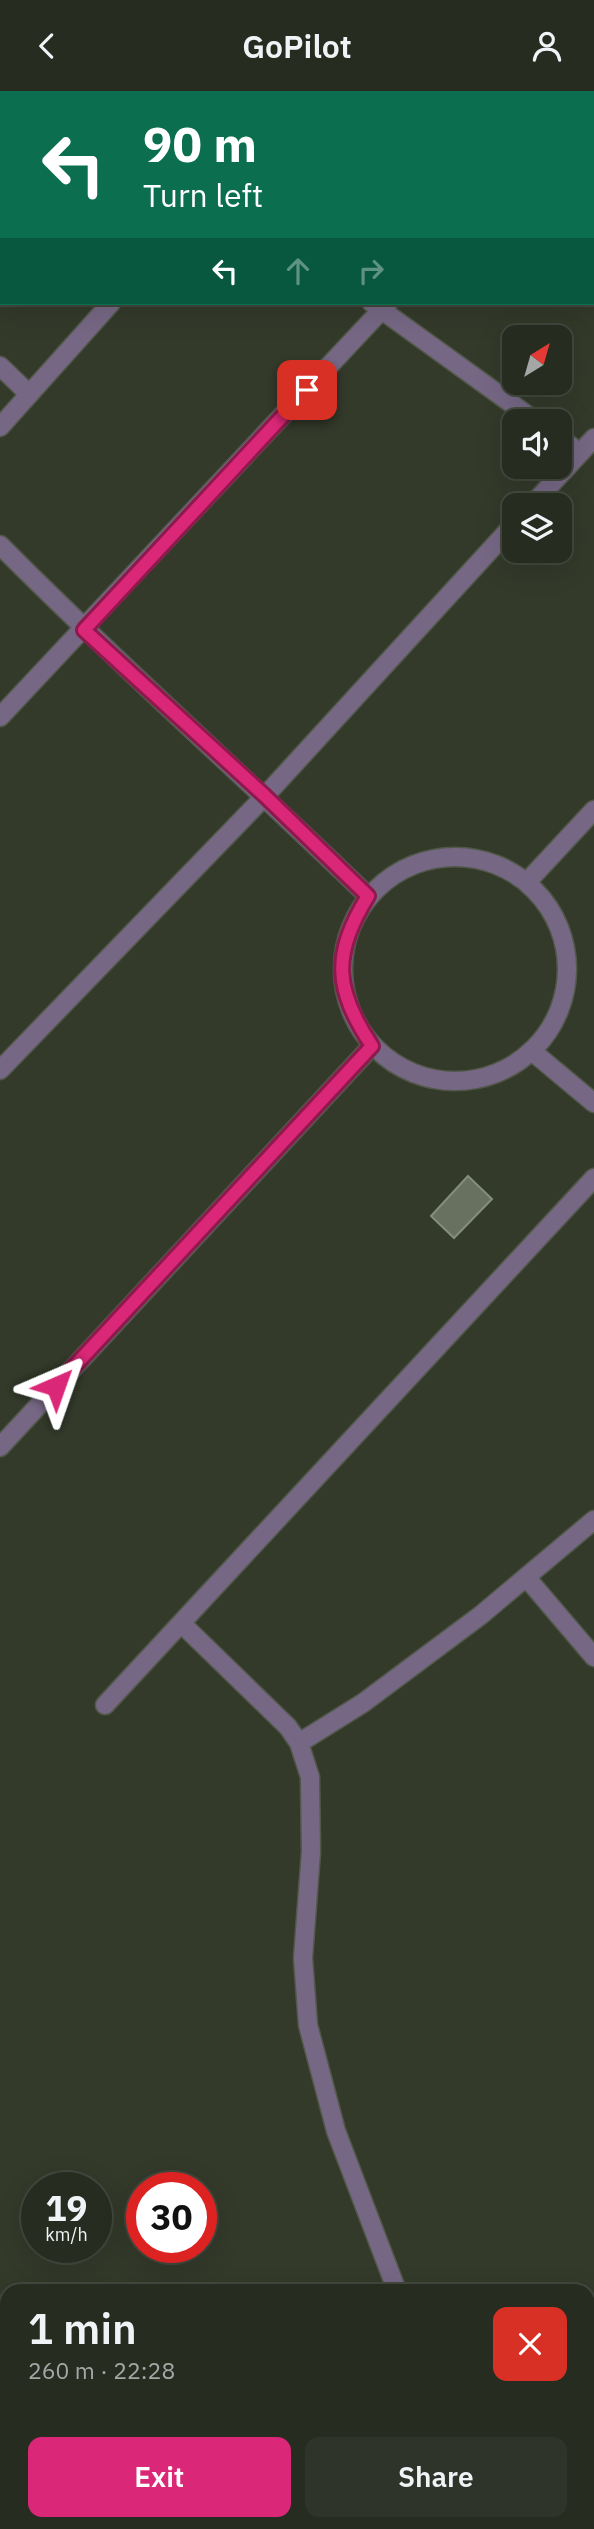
<!DOCTYPE html>
<meta charset="utf-8">
<style>
body{margin:0;font-family:"IBM Plex Sans",sans-serif;background:#2e3429;color:#f1f3f6;height:100vh;display:flex;flex-direction:column;font-size:26px;white-space:nowrap}
*{box-sizing:border-box;margin:0}
p{font-size:23px;color:#a4a7a5}
.icon{flex:none;width:38px;height:38px;fill:none;stroke:currentColor;stroke-width:2;stroke-linecap:round;stroke-linejoin:round}
.map{position:relative;flex:1;overflow:hidden}
.details{position:absolute;left:0px;top:2193px;width:595px;height:247px;display:flex;flex-direction:column;background:#262c20;border-radius:21px 21px 0 0;box-shadow:0 7px 28px #0002,0 0 0 2px #42483e}
.details>*{flex:none}
.top-card{position:absolute;left:0px;top:0px;width:595px;height:214px;box-shadow:0 7px 28px #0002,0 0 0 2px #42483e;background:#0b6e4f;color:#fff;overflow:hidden}
.needle{width:46px;rotate:37deg}
.controls{position:absolute;left:502px;top:234px;display:grid;gap:14px}
.controls a{display:grid;place-items:center;width:70px;height:70px;border-radius:14px;background:#262c20;box-shadow:0 7px 28px #0002,0 0 0 2px #42483e;font-size:35px}
.speed{position:absolute;left:21px;top:2081px;display:flex;gap:14px;font-size:35px;font-weight:700;text-align:center}
.speed>*{display:grid;place-content:center;width:91px;height:91px;border-radius:50%;background:#262c20;box-shadow:0 7px 28px #0002,0 0 0 2px #42483e;line-height:1}
.speed small{font-size:18px;font-weight:400}
.speed .limit{border:10px solid #d22;background:#fff;color:#111}
.pin{position:absolute;display:grid;place-items:center;width:60px;height:60px;color:#fff;margin:-30px;border-radius:14px;box-shadow:0 4px 10px #0006}
.me{position:absolute;width:77px;margin:-38px;rotate:43deg;stroke-linejoin:round;filter:drop-shadow(0 0 5px #0008)}
.turn{display:flex;align-items:center;gap:24px;height:147px;padding:0 28px;font-size:32px}
.turn .icon{width:91px;height:91px;stroke-width:2.5}
.turn b{display:block;font-size:49px;line-height:60px}
.lanes{display:flex;align-items:center;height:66px;padding:0 28px;background:#0003;justify-content:center;gap:35px;direction:ltr}
.lanes .off{opacity:.35}
.round{display:grid;place-items:center;flex:none;width:74px;height:74px;border-radius:14px;background:#2e3429}
.headline{display:flex;align-items:center;justify-content:space-between;height:119px;padding:0 28px}
h1{font-size:42px;font-weight:600;line-height:52px}
.button{display:flex;gap:14px;margin-top:auto;padding:14px 28px}
.button a{flex:1;height:80px;border-radius:14px;background:#db2777;color:#fff;font-size:28px;font-weight:600;line-height:80px;text-align:center}
.button a+a{background:#2e3429;color:#f1f3f6}
header{display:flex;justify-content:space-between;align-items:center;height:91px;padding:0 28px;background:#262c20;font-size:32px;font-weight:600}
.map>svg:first-child{display:block}
.building{fill:#68715f;stroke:#848e7b;stroke-width:2}
.lines{fill:none;stroke-linecap:round;stroke-linejoin:round}
.minor-casing{stroke:#515849;stroke-width:21}
.primary-casing{stroke:#515849;stroke-width:21}
.minor{stroke:#766885;stroke-width:18}
.primary{stroke:#b397d1;stroke-width:18}
.route-casing{stroke:#8e194d;stroke-width:18}
.route{stroke:#db2777;stroke-width:12}
</style>
<header><svg class="icon" aria-label="back" viewBox="0 0 24 24"><path d="M15 5l-7 7 7 7"/></svg>GoPilot<svg class="icon" aria-label="person" viewBox="0 0 24 24"><circle cx="12" cy="8" r="4"/><path d="M4 21q1-7 8-7t8 7"/></svg></header>
<div class="map">
<svg width="594" height="2438" viewBox="0 0 594 2438">
<rect width="100%" height="100%" fill="#333a2a"/>
<path class="building" d="M468 1085 492 1108 454 1147 431 1125Z"/>
<g class="lines">
<g class="minor-casing">
<path id="minor" d="M103 0 105 2
M68 2 70 0
M296 2 298 0
M572 2 574 0
M0 68 2 67
M372 212 537 331
M0 275 29 303
M0 336 111 212
M560 347 580 362
M531 415 594 347
M0 454C119 574 246 687 368 805
M0 626 388 212
M343 878a112 112 0 1 1 224 0a112 112 0 1 1-224 0Z
M527 791 594 719
M533 961 594 1012
M0 979 265 705 514 433
M0 1356 372 955
M526 1486 594 1566
M181 1532 288 1636 299 1652 310 1686 311 1761 303 1867 308 1934 336 2040 397 2200
M105 1614 594 1087
M299 1652 363 1612 481 1524 594 1429
M47 2432 51 2438"/>
</g>
<g class="primary-casing">
<path id="primary" d="M0 2402H7
M588 2413H594"/>
</g>
<use href="#minor" class="minor"/>
<use href="#primary" class="primary"/>
</g>
<g class="lines">
<g class="route-casing">
<path id="route" d="M56 1295 372 955C334 898 332 863 368 805L265 705 84 539 307 299"/>
</g>
<use href="#route" class="route"/>
</g>
</svg>
<div class="controls">
<a><svg class="needle" viewBox="-14 -14 28 28"><path d="M0-13l5 13h-10z" fill="#e53935"/><path d="M0 13l5-13h-10z" fill="#a4a7a5"/></svg></a>
<a><svg class="icon" aria-label="sound" viewBox="0 0 24 24"><path d="M4 9h4l5-4v14l-5-4H4zM17 9q2 3 0 6"/></svg></a>
<a><svg class="icon" aria-label="layers" viewBox="0 0 24 24"><path d="M12 4l9 5-9 5-9-5zM3 14l9 5 9-5"/></svg></a>
</div>
<div class="speed"><div>19<small>km/h</small></div><div class="limit">30</div></div>
<div class="pin" style="left:307px;top:299px;background:#d93025"><svg class="icon" aria-label="arrive" viewBox="0 0 24 24"><path d="M6 21V4h12l-3 4 3 4H6"/></svg></div>
<svg class="me" style="left:56px;top:1295px" viewBox="-20 -20 40 40"><path d="M0-17L14 15 0 8-14 15z" fill="#db2777" stroke="#fff" stroke-width="4"/></svg>
<div class="top-card">
<div class="turn"><svg class="icon" aria-label="left" viewBox="0 0 24 24"><path d="M17 20v-9H6M10 6l-5 5 5 5"/></svg><div><b>90 m</b>Turn left</div></div>
<div class="lanes"><svg class="icon" aria-label="left" viewBox="0 0 24 24"><path d="M17 20v-9H6M10 6l-5 5 5 5"/></svg><svg class="icon off" aria-label="ahead" viewBox="0 0 24 24"><path d="M12 20V5M6 11l6-6 6 6"/></svg><svg class="icon off" aria-label="right" viewBox="0 0 24 24"><path d="M7 20v-9h11M14 6l5 5-5 5"/></svg></div>
</div>
<section class="details">
<div class="headline"><div><h1>1 min</h1><p>260 m · 22:28</p></div><a class="round" style="background:#d93025;color:#fff"><svg class="icon" aria-label="close" viewBox="0 0 24 24"><path d="M6 6l12 12M18 6L6 18"/></svg></a></div>
<div class="button"><a>Exit</a><a>Share</a></div>
</section>
</div>
